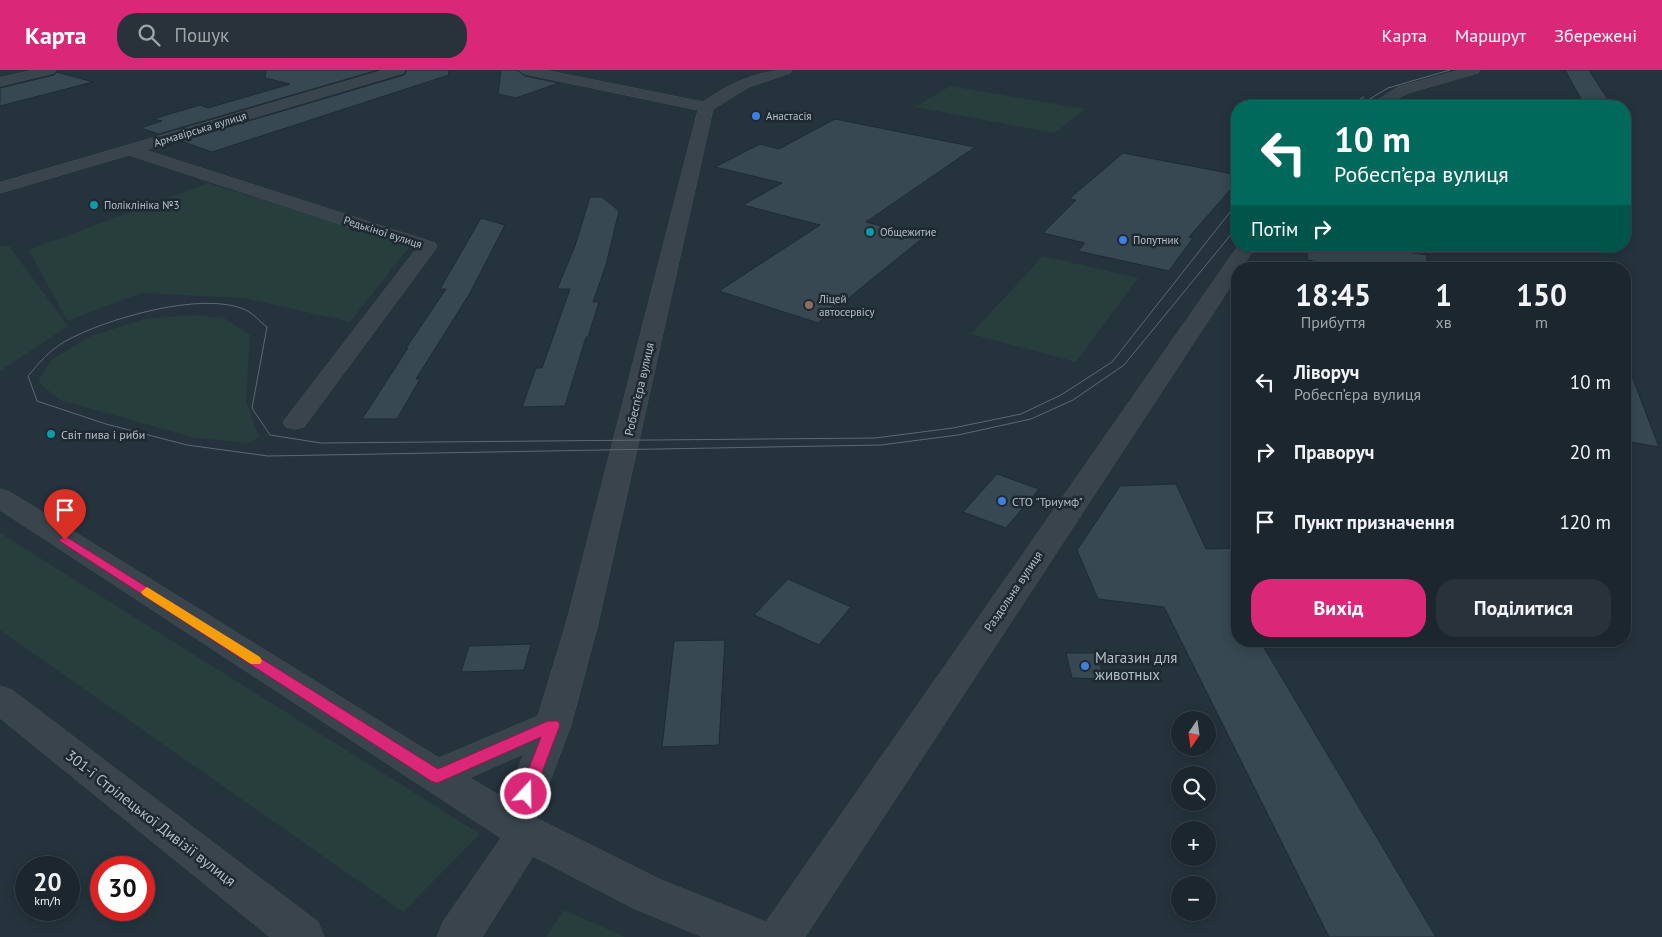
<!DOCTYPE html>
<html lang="uk">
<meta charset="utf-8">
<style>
body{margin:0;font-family:"PT Sans",sans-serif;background:#29323a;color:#f1f3f6;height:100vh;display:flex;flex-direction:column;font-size:19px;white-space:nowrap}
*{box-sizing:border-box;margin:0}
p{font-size:16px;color:#a0a5aa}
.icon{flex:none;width:28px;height:28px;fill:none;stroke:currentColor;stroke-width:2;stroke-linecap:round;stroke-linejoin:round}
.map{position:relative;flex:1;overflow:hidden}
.panel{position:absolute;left:1231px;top:192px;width:400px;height:385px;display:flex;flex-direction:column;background:#1c262e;border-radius:20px;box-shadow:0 2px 12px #0003,0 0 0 1px #3a434a}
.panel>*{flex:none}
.banner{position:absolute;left:1231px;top:30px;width:400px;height:152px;border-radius:20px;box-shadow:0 2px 12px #0003,0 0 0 1px #3a434a;background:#00695c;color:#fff;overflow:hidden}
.needle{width:32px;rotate:193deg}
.tools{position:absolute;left:1171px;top:641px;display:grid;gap:10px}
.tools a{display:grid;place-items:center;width:45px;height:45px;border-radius:50%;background:#1c262e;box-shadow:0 2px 12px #0003,0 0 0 1px #3a434a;font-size:25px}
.speed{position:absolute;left:15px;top:786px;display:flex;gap:10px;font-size:25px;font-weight:700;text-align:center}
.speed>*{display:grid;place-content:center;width:65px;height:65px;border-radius:50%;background:#1c262e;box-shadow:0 2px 12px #0003,0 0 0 1px #3a434a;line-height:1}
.speed small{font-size:12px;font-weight:400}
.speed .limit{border:8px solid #d22;background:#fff;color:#111}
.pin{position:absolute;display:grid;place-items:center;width:42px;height:42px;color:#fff;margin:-51px -21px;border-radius:50% 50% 50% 0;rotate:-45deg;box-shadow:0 0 5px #0007}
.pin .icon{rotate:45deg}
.me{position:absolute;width:55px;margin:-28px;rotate:21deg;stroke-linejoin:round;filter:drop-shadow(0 0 4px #0008)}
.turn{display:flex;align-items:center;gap:18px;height:105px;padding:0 20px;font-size:22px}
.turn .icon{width:65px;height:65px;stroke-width:2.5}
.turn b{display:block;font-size:35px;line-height:42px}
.then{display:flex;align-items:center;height:48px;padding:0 20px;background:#0003;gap:10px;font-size:19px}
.eta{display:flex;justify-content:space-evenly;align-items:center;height:85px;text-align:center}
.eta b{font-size:30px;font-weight:800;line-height:35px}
.action{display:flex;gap:10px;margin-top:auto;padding:10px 20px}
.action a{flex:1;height:58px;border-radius:20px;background:#db2777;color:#fff;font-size:20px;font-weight:800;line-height:58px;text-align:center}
.action a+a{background:#29323a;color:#f1f3f6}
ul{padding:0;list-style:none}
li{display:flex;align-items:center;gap:15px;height:70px;padding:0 20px}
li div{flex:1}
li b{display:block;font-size:19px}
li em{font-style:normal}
header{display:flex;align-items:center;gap:30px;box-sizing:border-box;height:70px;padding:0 25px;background:#db2777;color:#fff}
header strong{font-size:24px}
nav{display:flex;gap:28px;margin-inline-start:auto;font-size:18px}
.search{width:350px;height:45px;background:#29323a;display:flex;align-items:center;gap:12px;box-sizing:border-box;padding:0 18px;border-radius:20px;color:#a0a5aa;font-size:19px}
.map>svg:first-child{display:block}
.green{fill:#273e3d}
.building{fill:#374852;stroke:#202b34}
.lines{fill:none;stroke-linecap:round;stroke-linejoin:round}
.minor-casing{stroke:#455059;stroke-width:1}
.minor{fill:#39444d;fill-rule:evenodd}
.tram{stroke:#5b6974;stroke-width:1}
.route{fill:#db2777;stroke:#8e194d}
.slow{fill:#f59e0b}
.shop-dot{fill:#3f7fe0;stroke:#1e2932;stroke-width:2}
.culture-dot{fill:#0f9aa8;stroke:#1e2932;stroke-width:2}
.education-dot{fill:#8d6e63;stroke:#1e2932;stroke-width:2}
.labels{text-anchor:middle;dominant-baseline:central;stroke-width:5;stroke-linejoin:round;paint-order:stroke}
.far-poi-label{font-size:11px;fill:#b4bfc8;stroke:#1e2932;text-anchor:start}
.far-street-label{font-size:11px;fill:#b4bfc8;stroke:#1e2932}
.street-label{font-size:12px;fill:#b4bfc8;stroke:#1e2932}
.poi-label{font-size:12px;fill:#b4bfc8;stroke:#1e2932;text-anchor:start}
.near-poi-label{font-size:15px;fill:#b4bfc8;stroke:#1e2932;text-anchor:start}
.near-street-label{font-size:15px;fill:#b4bfc8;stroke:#1e2932}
</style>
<header>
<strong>Карта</strong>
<div class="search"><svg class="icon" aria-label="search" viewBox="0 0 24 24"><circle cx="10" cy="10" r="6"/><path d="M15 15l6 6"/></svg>Пошук</div>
<nav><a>Карта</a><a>Маршрут</a><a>Збережені</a></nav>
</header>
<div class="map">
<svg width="1662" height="867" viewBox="0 0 1662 867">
<rect width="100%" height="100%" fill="#25333d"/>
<path class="green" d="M950 16 1085 39 1055 63 915 37Z
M208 113 410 176 350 252 244 228 141 223 67 251 29 180Z
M0 176H9L68 256 0 301Z
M1043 186 1138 208 1076 292 971 264Z
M194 245 224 248 250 265 246 331 259 367 250 373 195 368 60 330 38 312 51 290 91 266 144 249Z
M0 463 480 764 403 842 0 560Z
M564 840 625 867H546Z"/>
<path class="building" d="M266 0H378L159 64 140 58 162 51 153 49 200 35 208 38 290 14 265 8Z
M407 0H448L449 5 212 82 181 71 404 5Z
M501 0H517L525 6 559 13 516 28 498 24Z
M1565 0H1589L1612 36H1585Z
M57 2 93 12 0 36V18L54 5Z
M835 49 975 77 866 152 924 167 818 253 719 221 820 155 743 135 782 113 715 97 760 74 779 79Z
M1123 83 1238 105V111L1189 167 1193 168 1169 201 1078 181 1085 173 1043 163 1076 130 1069 129Z
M590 127H602L619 141 606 195 593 232H599L588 267H586L565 336 522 337 536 298H542L570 219H557L575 176Z
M481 148 505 155 470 223 416 309H420L397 349H362L408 278H406L446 219H440Z
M1308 176H1366L1427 185 1426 199H1367L1307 190Z
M1627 293 1650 354 1659 377 1625 371Z
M997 404 1039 419 1006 458 963 442Z
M1176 414 1206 479 1238 478V571H1260L1436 867H1329L1164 537 1098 529 1077 480 1120 416Z
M788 509 851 537 819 575 754 545Z
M725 570 719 675 662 677 674 571Z
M531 574 524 600 461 602 469 576Z
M1066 583H1097L1104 609 1072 608Z"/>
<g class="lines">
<g class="minor-casing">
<path id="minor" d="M34 0H56L54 3 0 16V8Z
M385 0H405L403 3 145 80 435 173 437 177 304 357 295 359 286 357 283 352 416 179 129 85 0 123V113Z
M519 0H544L703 32C730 13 759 0 792 0L790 3 749 17 713 39 598 554 571 655 536 748 661 810 766 852 1238 176H1256L1241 199H1238V205L805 867H703L633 838 533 786 482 867H437L443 852 501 768 0 440V419L10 422 439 688 538 646 566 554 698 40 525 4ZM524 684 505 729 470 708Z
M1460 0H1480L1478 3 1408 23 1385 36H1368L1398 17Z
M0 616 12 620 318 852 324 867H270L0 648Z"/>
</g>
<use href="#minor" class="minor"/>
<path class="tram" d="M1346 36 1364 27
M1358 36 1388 18 1450 0
M1238 132 1112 292 1061 325 1021 344 953 358 875 368 321 373 270 365 252 338 267 257C260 252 254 244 246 240 203 220 104 249 64 272 49 281 39 293 28 306L37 331 106 354 187 375 268 386 881 375 958 365 1031 349 1073 330 1124 295 1238 156"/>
</g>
<path class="route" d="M65 466 438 699 548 651H558L560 655 532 729 526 731 521 729 519 724 541 667 442 711 437 713 431 711 61 472 59 470Z"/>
<path class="slow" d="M147 517 260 587 262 591 260 594H251L143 525 141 522Z"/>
<g class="shop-dot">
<circle cx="756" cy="46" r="5"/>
<circle cx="1123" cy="170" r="5"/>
<circle cx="1002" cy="431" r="5"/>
<circle cx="1085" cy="596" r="5"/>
</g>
<g class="culture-dot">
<circle cx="94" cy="135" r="5"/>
<circle cx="870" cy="162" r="5"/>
<circle cx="51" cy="364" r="5"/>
</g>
<circle class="education-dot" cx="809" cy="235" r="5"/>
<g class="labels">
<g class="far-poi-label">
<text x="766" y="46">Анастасія</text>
<text x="104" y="135">Поліклініка №3</text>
<text x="880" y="162">Общежитие</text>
<text x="1133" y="170">Попутник</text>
<text x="819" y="229">Ліцей<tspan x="819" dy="13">автосервісу</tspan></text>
</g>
<g class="far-street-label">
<text transform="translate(200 59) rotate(-17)">Армавірська вулиця</text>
<text transform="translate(383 162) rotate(18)">Редькіної вулиця</text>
</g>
<g class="street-label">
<text transform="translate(639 319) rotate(-77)">Робесп’єра вулиця</text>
<text transform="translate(1013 521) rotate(-56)">Раздольна вулиця</text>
</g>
<g class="poi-label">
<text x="61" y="364">Світ пива і риби</text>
<text x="1012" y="431">СТО "Триумф"</text>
</g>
<g class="near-poi-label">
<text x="1095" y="587">Магазин для<tspan x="1095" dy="17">животных</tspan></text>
</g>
<g class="near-street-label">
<text transform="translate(151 748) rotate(38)">301-ї Стрілецької Дивізії вулиця</text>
</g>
</g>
</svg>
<div class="tools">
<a><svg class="needle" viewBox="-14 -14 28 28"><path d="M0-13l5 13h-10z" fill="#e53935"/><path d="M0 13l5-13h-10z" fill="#a0a5aa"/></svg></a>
<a><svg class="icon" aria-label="search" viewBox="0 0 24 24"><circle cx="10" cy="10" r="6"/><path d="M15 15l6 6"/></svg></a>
<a>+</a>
<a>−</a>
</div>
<div class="speed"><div>20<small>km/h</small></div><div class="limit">30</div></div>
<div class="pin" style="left:65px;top:470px;background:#d93025"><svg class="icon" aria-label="arrive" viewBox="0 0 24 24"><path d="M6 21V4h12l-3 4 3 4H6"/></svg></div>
<svg class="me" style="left:526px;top:724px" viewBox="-20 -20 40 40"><circle r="17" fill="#db2777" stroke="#fff" stroke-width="3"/><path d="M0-11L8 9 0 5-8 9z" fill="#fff"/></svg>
<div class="banner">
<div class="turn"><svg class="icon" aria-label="left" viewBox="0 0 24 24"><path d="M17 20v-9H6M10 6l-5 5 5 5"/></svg><div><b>10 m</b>Робесп’єра вулиця</div></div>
<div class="then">Потім<svg class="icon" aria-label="right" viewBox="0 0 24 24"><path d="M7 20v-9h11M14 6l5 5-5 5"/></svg></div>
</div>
<section class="panel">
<div class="eta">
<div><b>18:45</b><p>Прибуття</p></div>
<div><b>1</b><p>хв</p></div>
<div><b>150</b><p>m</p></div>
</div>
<ul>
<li><svg class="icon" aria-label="left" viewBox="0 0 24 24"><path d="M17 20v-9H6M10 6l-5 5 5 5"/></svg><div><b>Ліворуч</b><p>Робесп’єра вулиця</p></div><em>10 m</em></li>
<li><svg class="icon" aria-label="right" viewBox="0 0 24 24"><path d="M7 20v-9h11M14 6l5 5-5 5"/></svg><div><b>Праворуч</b></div><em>20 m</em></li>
<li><svg class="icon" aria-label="arrive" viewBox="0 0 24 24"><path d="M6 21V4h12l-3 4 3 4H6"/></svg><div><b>Пункт призначення</b></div><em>120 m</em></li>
</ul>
<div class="action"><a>Вихід</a><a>Поділитися</a></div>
</section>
</div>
